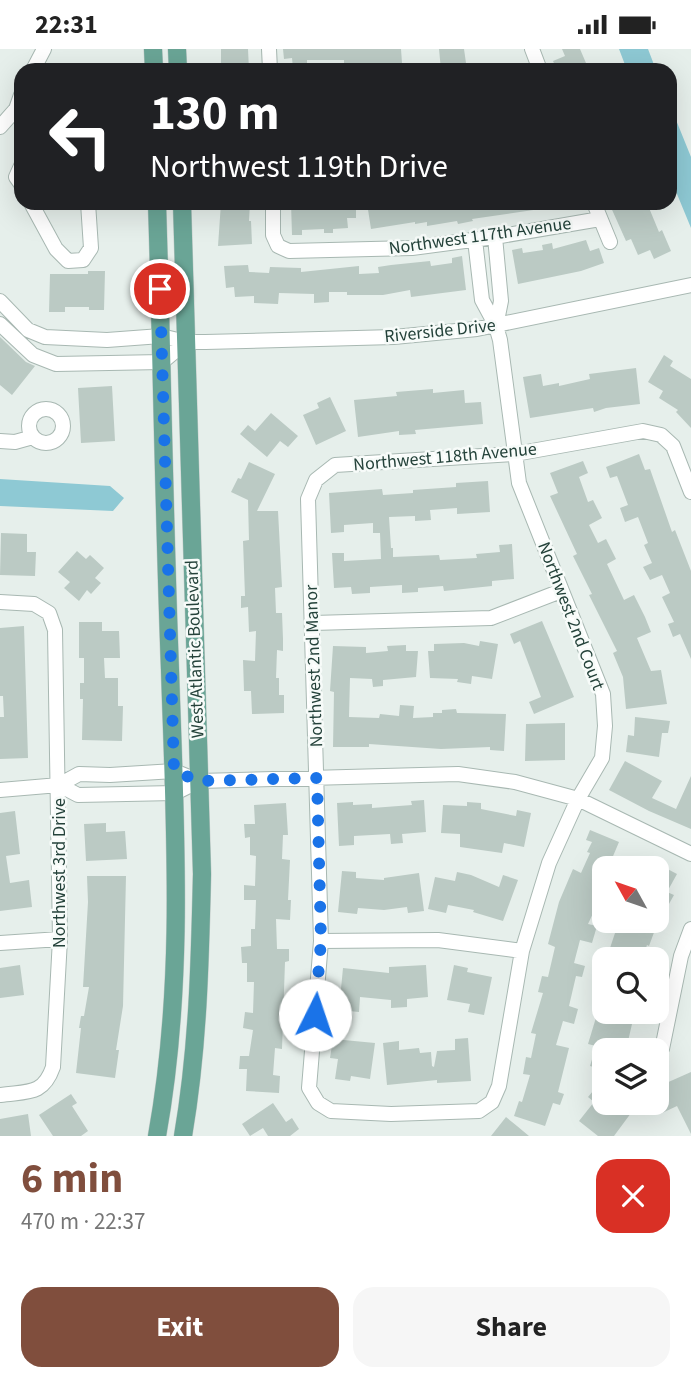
<!DOCTYPE html>
<meta charset="utf-8">
<style>
body{margin:0;font-family:"Source Sans 3",sans-serif;background:#f6f6f6;color:#222;height:100vh;display:flex;flex-direction:column;font-size:26px;white-space:nowrap}
*{box-sizing:border-box;margin:0}
p{font-size:23px;color:#767676}
.icon{flex:none;width:38px;height:38px;fill:none;stroke:currentColor;stroke-width:2;stroke-linecap:round;stroke-linejoin:round}
.map{position:relative;height:1087px;overflow:hidden}
.drawer{display:flex;flex-direction:column;background:#fff;flex:1}
.drawer>*{flex:none}
.top-card{position:absolute;left:14px;top:14px;width:663px;height:147px;border-radius:21px;box-shadow:0 7px 28px #0002;background:#202124;color:#fff;overflow:hidden}
.needle{width:46px;rotate:310deg}
.tools{position:absolute;left:592px;top:807px;display:grid;gap:14px}
.tools a{display:grid;place-items:center;width:77px;height:77px;border-radius:14px;background:#fff;box-shadow:0 7px 28px #0002;font-size:35px}
.pin{position:absolute;display:grid;place-items:center;width:60px;height:60px;color:#fff;margin:-30px;border:4px solid #fff;border-radius:50%;box-shadow:0 2px 7px #0007}
.me{position:absolute;width:77px;margin:-38px;rotate:4deg;stroke-linejoin:round;filter:drop-shadow(0 0 5px #0008)}
.turn{display:flex;align-items:center;gap:24px;height:147px;padding:0 21px;font-size:32px}
.turn .icon{width:91px;height:91px;stroke-width:2.5}
.turn b{display:block;font-size:49px;line-height:60px}
.round{display:grid;place-items:center;flex:none;width:74px;height:74px;border-radius:21px;background:#f6f6f6}
.head{display:flex;align-items:center;justify-content:space-between;height:119px;padding:0 21px}
h1{font-size:42px;font-weight:700;line-height:52px;color:#804e3d}
.button{display:flex;gap:14px;margin-top:auto;padding:14px 21px}
.button a{flex:1;height:80px;border-radius:21px;background:#804e3d;color:#fff;font-size:28px;font-weight:700;line-height:80px;text-align:center}
.button a+a{background:#f6f6f6;color:#222}
.status{display:flex;justify-content:space-between;align-items:center;height:49px;padding:0 35px;background:#fff;direction:ltr}
.status svg{height:19px;fill:currentColor}
.map>svg:first-child{display:block}
.water{fill:#8ec9d4}
.building{fill:#bbcac4}
.lines{fill:none;stroke-linecap:round;stroke-linejoin:round}
.minor-casing{stroke:#a8b8b2;stroke-width:16}
.major-casing{stroke:#c2cac8;stroke-width:19}
.minor{stroke:#fff;stroke-width:14}
.major{stroke:#6aa596;stroke-width:18}
.route{stroke:#1a73e8;stroke-width:12;stroke-dasharray:0 21.6}
.labels{text-anchor:middle;dominant-baseline:central;stroke-width:5;stroke-linejoin:round;paint-order:stroke}
.street-label{font-size:18px;fill:#24423a;stroke:#f7fbf9}
</style>
<div class="status"><b>22:31</b><svg viewBox="0 0 49 12"><path d="M0 12V9h3v3zM5 12V6h3v6zM10 12V3h3v9zM15 12V0h3v12zM26 1h20v11H26zM47 4h2v5h-2z"/></svg></div>
<div class="map">
<svg width="691" height="1087" viewBox="0 0 691 1087">
<rect width="100%" height="100%" fill="#e6efeb"/>
<path class="water" d="M619 0H648L656 21H627Z
M670 56 691 108V179L670 128Z
M0 430 110 437 124 449 113 462 0 457Z"/>
<path class="building" d="M221 0H248L249 21H221Z
M283 0H401L402 14 344 16V11H307V19H293L292 9 284 10Z
M439 0H464L467 21H441Z
M562 0H580L586 14 582 16 585 21H557L553 12 565 7Z
M221 154H250L249 172H251L252 195 218 197Z
M291 154H356V169H347L348 179 333 180V184H324V180L302 181V186H292Z
M367 154H540V160L472 170 473 172 458 175 457 172 427 177V173L415 175V173L371 180Z
M609 154H647L659 183 662 181 671 202 654 210 650 201 638 206 631 190 626 192Z
M586 191 590 202 599 199 604 214 581 222 518 235 512 201 522 199 523 204 543 201 542 196 552 194 553 200Z
M462 207 466 241 411 248 410 241 383 246H347V243H329V253L314 254V245L279 244 278 255 254 254V247L235 248 234 238 226 239 224 217 248 216 249 223 269 224 270 218 301 219V223L359 217V225L379 224 378 218 391 216 430 212 431 217 452 214V209Z
M88 222H105L104 261H89V258H65V263H49L50 225H88Z
M0 288 26 313 35 317 12 346 0 336Z
M664 306 673 312 670 317 691 330V379L676 363 678 361 659 349 663 342 648 333Z
M636 319 640 355 606 359 594 363 593 359 530 369 523 328 541 325 543 337 559 334V337L590 330 589 325Z
M112 337 115 392 81 394 78 339Z
M433 340V344L464 341 465 354 481 353 483 375 415 381 416 385 399 386V382L358 388 354 351 397 347 396 343Z
M330 348 346 382 316 396 303 366 319 359 317 354Z
M271 364 298 387 288 398 280 392 267 408 240 385 248 376 255 382Z
M639 405 645 421 650 420 672 483 675 481 691 522V610L680 585 673 588 668 575 674 573 662 548 670 544 662 526 650 531 643 518 652 514 644 496 648 494 638 468 625 473 620 459 628 456 617 427 610 429 606 418Z
M583 412 588 424 579 428 588 453 593 451 602 469 589 476 598 494 606 490 616 510 607 515 624 551 634 546 645 568 651 583 637 589 651 622 661 621 667 655 626 660 623 628 613 604 617 602 589 546 592 545 573 507 577 505 550 447 558 444 550 424Z
M249 413 275 425 257 462H278L282 538 275 539 276 564H282L283 590V602L277 601 276 629H279V646H284V664L252 665 251 642H244L243 611 255 612 256 582 249 583 248 558 241 559V547H245L243 492 249 491 248 451 231 443 238 429 241 430Z
M488 432 490 463 457 465V459L430 461 431 471 415 472V467L389 468 391 499H393V508L439 506 440 511 477 509 476 505 500 503 499 496 512 495 514 530 492 532V537L444 542 443 537 418 539V543L402 544V536L370 538V544L352 545 351 538 334 539 332 504H344V512L381 510 380 484H373V474L344 476V483L331 484 329 444 382 440 383 446 413 444V441L456 438V434Z
M1 484 27 485V503H36L35 527 0 526Z
M77 502 86 510 90 506 104 519 95 529 101 534 91 545 87 541 79 552 64 539 70 533 58 523Z
M542 572 574 648 534 665 529 653 541 648 520 592 514 595 510 585Z
M79 573H102V582H119L120 609H104L105 629H118V657H123L122 692 82 691 83 650H80V634H84V609H79Z
M24 577 28 709 0 710V668H4L3 647H0V579Z
M480 592 498 595 492 630 472 627 471 635 457 633 458 630 430 629 428 602H434V595L464 594 479 597Z
M406 596V602H418L416 628 383 631V637L373 638 372 630 350 629 349 668 379 669 380 665 399 667 400 656 414 657 413 669 433 668V664H442V661L456 660 457 664 506 665 504 702 490 701V698L441 700 369 695V698H333L334 643 330 642 333 597 366 598V604L388 602 387 597Z
M635 668 670 672 668 684H662L659 708 626 703 628 686 634 687Z
M565 674V711L525 712 526 675Z
M625 712 662 732 652 749 676 760 691 727V780L649 762 609 741Z
M424 751 426 783 402 785 403 794 391 795 390 785 354 787V796L339 797 337 754 353 753V756L372 755V759L412 756 411 752Z
M467 753 481 754V760L516 767 517 761 531 764 524 798 504 794 502 804 460 798V785L441 784 443 756 467 757Z
M286 754 288 786H283L282 810 290 811 288 851H291L290 871 276 870 277 900H289V912L285 913 282 1000 275 999 273 1026 280 1027 279 1044 246 1042 247 1020H239L240 1007H249L253 981 243 979 245 963 253 964 254 933H247V914H242L241 898 251 897V880H255L256 851H244V836L255 837 256 807 250 806V788L245 789 244 775H255L254 756Z
M15 762 20 805 6 807 10 834 29 831 32 858 0 862V764Z
M106 774V783L125 782 127 810 86 812 84 775Z
M590 781 619 793 608 819H604V841L588 875 597 877 592 894 580 891 574 914 585 917 582 928 576 927 569 957 578 960 574 975 563 972 556 996 569 999 558 1043 564 1045 560 1056 553 1054 545 1077 514 1067 519 1052 522 1053 530 1026 523 1025 526 1008 531 1009 536 985 531 984 543 944 538 943 542 927 548 928 555 898 548 895 559 853 573 820 581 824 590 804 587 803 592 793 586 791Z
M656 814 677 825 667 843 674 846 656 878 649 897 647 896 642 910H616L617 908 608 905 619 872 626 875 627 872H656Z
M342 822 356 823V829L384 831V829L419 824 424 862 408 864 407 858 384 861 358 859 357 865 338 863Z
M457 823 471 826 499 838 503 826 518 831 503 872 473 863 474 861 448 856 446 864 428 860 435 828 455 832Z
M87 827H126L123 957 116 1001H119L115 1029 76 1024 81 979H79L81 967H84L89 938H83L88 853Z
M20 916 24 946 0 949V919Z
M426 916 428 948 407 950V958L391 959V951L360 948 359 963 339 961 343 919 389 924V918Z
M454 916 468 919 467 923 492 928 484 966 468 963 470 955 447 951Z
M598 962H635L626 1001H604V1021L590 1017 596 997 588 995Z
M468 989 471 1032 437 1034V1031L387 1036 383 994 399 992V1001L419 999 420 1004 431 1003 432 1017 434 1018 437 1002 455 1001V990Z
M333 990 375 994 370 1030 351 1027 350 1032 335 1030 338 1010 330 1009Z
M656 1018 664 1035 691 1023V1085L677 1057 660 1065 656 1058Z
M598 1036 604 1040V1054H626L634 1060 614 1087H598L579 1072 594 1053 588 1048Z
M71 1045 77 1054 72 1057 88 1082 81 1087H53L39 1066Z
M273 1054 286 1073 292 1069 299 1080 290 1087H268L263 1079 250 1087 242 1075Z
M28 1065 31 1087H0V1070Z
M506 1068 517 1077 529 1087H491Z"/>
<g class="lines">
<g class="minor-casing">
<path id="minor" d="M269 0 270 21
M532 0 540 21
M33 21 44 0
M0 78 16 60 21 46
M21 117 16 128 21 135
M31 154 56 200 68 212 83 211 91 199 88 154
M273 154V186L278 197 289 202 412 199 495 188 600 170
M594 154 610 193
M495 188 501 252 496 277
M475 191 482 251 496 277 500 291 519 434 603 645 605 677 602 709 578 750 549 814 522 902 499 1037 492 1053 479 1062 391 1065 331 1062 318 1054 309 1039 321 892 308 450 316 431 335 416 515 405 643 382 661 386 673 397 691 443
M0 252 28 281 45 288 107 291 161 287 186 293H205L394 288 477 280 691 236
M0 275 33 306 56 315 162 313 186 293
M29 377a17 17 0 1 1 34 0a17 17 0 1 1-34 0Z
M0 392 15 393 33 388
M0 553 34 555 49 564 55 581 60 890 53 1018C43 1047 27 1042 0 1046
M313 574 491 569 561 542
M59 736 78 746 175 744 199 732
M0 741 59 736 79 725 110 726 174 722 199 732 458 725 515 733 578 750 691 805
M321 892 438 891 522 902
M0 894 60 890
M662 1000 681 907 691 880"/>
</g>
<g class="major-casing">
<path id="major" d="M153 0 154 21
M177 0 178 21
M182 154 202 825C200 913 198 1000 183 1087
M157 1087C185 933 175 777 170 621 164 465 162 310 157 154"/>
</g>
<use href="#minor" class="minor"/>
<use href="#major" class="major"/>
</g>
<g class="lines">
<path class="route" d="M160 240 174 722 199 732 317 729 321 892 315 966"/>
</g>
<g class="labels">
<g class="street-label">
<text transform="translate(480 187) rotate(-8)">Northwest 117th Avenue</text>
<text transform="translate(440 282) rotate(-6)">Riverside Drive</text>
<text transform="translate(445 408) rotate(-5)">Northwest 118th Avenue</text>
<text transform="translate(571 567) rotate(69)">Northwest 2nd Court</text>
<text transform="translate(195 600) rotate(-92)">West Atlantic Boulevard</text>
<text transform="translate(314 617) rotate(-92)">Northwest 2nd Manor</text>
<text transform="translate(59 824) rotate(-90)">Northwest 3rd Drive</text>
</g>
</g>
</svg>
<div class="tools">
<a><svg class="needle" viewBox="-14 -14 28 28"><path d="M0-13l5 13h-10z" fill="#e53935"/><path d="M0 13l5-13h-10z" fill="#767676"/></svg></a>
<a><svg class="icon" aria-label="search" viewBox="0 0 24 24"><circle cx="10" cy="10" r="6"/><path d="M15 15l6 6"/></svg></a>
<a><svg class="icon" aria-label="layers" viewBox="0 0 24 24"><path d="M12 4l9 5-9 5-9-5zM3 14l9 5 9-5"/></svg></a>
</div>
<div class="pin" style="left:160px;top:240px;background:#d93025"><svg class="icon" aria-label="arrive" viewBox="0 0 24 24"><path d="M6 21V4h12l-3 4 3 4H6"/></svg></div>
<svg class="me" style="left:315px;top:966px" viewBox="-20 -20 40 40"><circle r="19" fill="#fff"/><path d="M0-13L10 11 0 6-10 11z" fill="#1a73e8"/></svg>
<div class="top-card">
<div class="turn"><svg class="icon" aria-label="left" viewBox="0 0 24 24"><path d="M17 20v-9H6M10 6l-5 5 5 5"/></svg><div><b>130 m</b>Northwest 119th Drive</div></div>
</div>
</div>
<section class="drawer">
<div class="head"><div><h1>6 min</h1><p>470 m · 22:37</p></div><a class="round" style="background:#d93025;color:#fff"><svg class="icon" aria-label="close" viewBox="0 0 24 24"><path d="M6 6l12 12M18 6L6 18"/></svg></a></div>
<div class="button"><a>Exit</a><a>Share</a></div>
</section>
